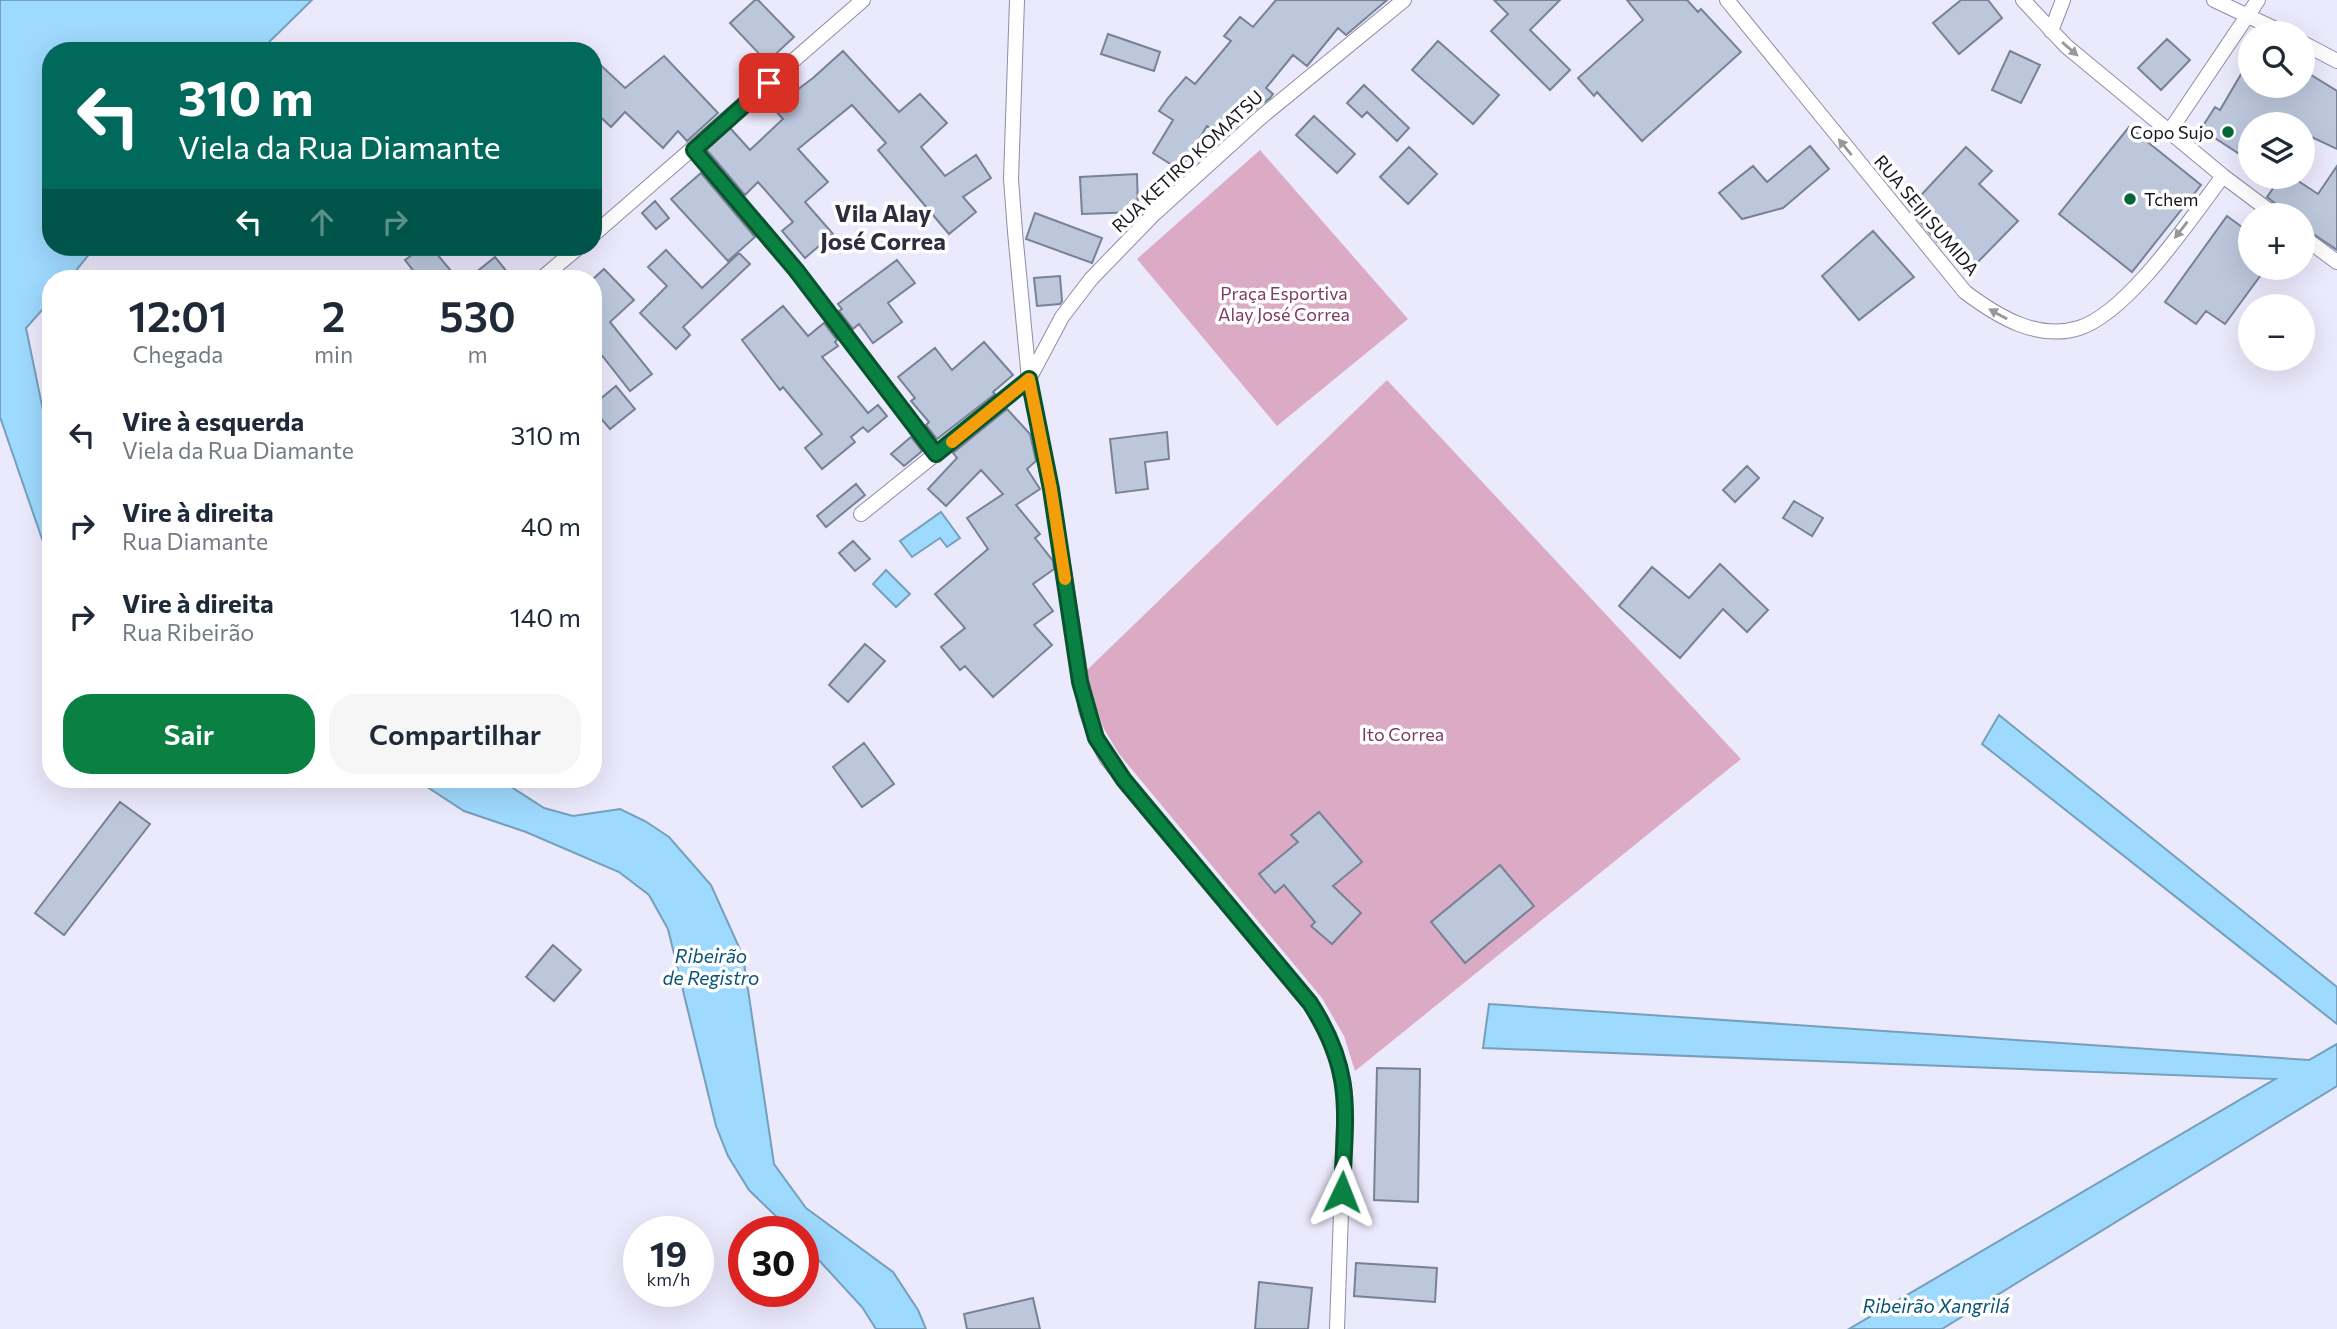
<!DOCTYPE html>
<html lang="pt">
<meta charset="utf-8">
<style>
body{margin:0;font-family:Commissioner,sans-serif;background:#f6f6f7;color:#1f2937;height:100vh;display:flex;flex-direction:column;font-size:26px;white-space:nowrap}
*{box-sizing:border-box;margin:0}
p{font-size:23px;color:#747a83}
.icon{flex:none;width:38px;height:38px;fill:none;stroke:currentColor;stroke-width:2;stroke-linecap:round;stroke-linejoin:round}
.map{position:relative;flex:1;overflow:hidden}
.drawer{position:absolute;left:42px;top:270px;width:560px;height:518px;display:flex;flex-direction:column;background:#fff;border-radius:28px;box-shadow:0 7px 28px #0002}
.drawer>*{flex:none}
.banner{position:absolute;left:42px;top:42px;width:560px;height:214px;border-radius:28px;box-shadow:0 7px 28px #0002;background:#00695c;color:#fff;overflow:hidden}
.tools{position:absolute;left:2238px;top:21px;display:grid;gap:14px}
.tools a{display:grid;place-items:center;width:77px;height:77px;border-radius:50%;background:#fff;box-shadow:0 7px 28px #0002;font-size:35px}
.speed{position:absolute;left:623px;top:1216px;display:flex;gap:14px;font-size:35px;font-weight:700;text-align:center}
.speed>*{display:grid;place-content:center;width:91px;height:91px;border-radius:50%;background:#fff;box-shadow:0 7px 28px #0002;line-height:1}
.speed small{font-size:18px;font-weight:400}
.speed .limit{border:10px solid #d22;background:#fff;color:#111}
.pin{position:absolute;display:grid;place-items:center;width:60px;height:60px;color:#fff;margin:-30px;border-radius:14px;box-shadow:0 4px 10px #0006}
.me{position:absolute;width:77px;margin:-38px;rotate:2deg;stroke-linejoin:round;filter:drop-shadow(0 0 5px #0008)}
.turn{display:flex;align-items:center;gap:24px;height:147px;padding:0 21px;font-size:32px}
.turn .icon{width:91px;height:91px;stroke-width:2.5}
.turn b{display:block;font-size:49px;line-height:60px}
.lanes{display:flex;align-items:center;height:66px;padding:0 21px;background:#0003;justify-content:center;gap:35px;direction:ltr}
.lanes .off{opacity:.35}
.eta{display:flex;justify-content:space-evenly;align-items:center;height:119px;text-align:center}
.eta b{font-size:42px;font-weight:600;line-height:49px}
.button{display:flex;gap:14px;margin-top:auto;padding:14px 21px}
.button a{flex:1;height:80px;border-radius:28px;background:#0b8043;color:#fff;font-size:28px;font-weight:600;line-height:80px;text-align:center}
.button a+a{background:#f6f6f7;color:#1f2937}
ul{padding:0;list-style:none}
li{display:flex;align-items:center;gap:21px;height:91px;padding:0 21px}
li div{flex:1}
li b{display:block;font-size:26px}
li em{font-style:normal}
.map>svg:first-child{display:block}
.green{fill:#dbaac4}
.water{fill:#9ed9fe;stroke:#769fbb;stroke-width:2}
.building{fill:#bcc7dc;stroke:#788296;stroke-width:2}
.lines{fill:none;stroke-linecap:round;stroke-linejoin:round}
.street-casing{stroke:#908da3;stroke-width:16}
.street{stroke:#fff;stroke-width:14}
.oneway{fill:#98979b}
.route-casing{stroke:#07532c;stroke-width:18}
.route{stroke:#0b8043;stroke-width:12}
.slow{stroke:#f59e0b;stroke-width:12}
.poi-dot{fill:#05663a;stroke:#fff;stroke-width:2.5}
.labels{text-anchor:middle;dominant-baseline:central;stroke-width:7;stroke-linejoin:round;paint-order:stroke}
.poi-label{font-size:18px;fill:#191820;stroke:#fff;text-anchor:end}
.street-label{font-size:18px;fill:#191820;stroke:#fff}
.park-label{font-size:18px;fill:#803a65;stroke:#fff}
.water-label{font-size:19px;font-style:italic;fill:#075376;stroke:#fff}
.district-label{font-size:24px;font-weight:bold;fill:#2f2c3e;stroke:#fff}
</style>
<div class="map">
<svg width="2337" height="1329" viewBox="0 0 2337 1329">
<rect width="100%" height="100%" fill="#ebe9fc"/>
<path class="green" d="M1260 150 1408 319 1277 426 1137 259Z
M1387 380 1741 759 1355 1071 1344 1036 1322 998 1119 754 1103 727 1085 672Z"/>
<path class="water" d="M0 0H312L260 51H51V247H95L70 278H51V300L26 328 51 449V565L0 417Z
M941 512 960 538 947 547 940 538 912 557 900 541Z
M886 570 910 594 896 607 873 584Z
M1999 715 2337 987V1024L1982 744Z
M415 779H499L544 808 573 816 620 809 645 821 669 837 711 885 743 956 774 1164 806 1208 893 1272 918 1310 926 1329H876L862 1307 803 1243V1232H792L749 1190 728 1156 716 1126 668 929 649 895 619 872 526 832 464 811Z
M1489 1004 2309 1060 2337 1044V1086L1942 1329H1849L2275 1079 1483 1048Z"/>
<path class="building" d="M755 0H758L794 37 767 62 730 23Z
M1276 0H1387L1346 35 1338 28 1307 66 1293 55 1266 88 1273 94 1270 98 1254 110 1248 105 1221 137 1207 126 1180 170 1153 153 1173 120 1159 111 1168 98 1186 77 1195 84 1231 41 1224 36 1240 17 1253 27Z
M1494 0H1560L1530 30 1570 70 1550 90 1491 31 1508 14Z
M1627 0H1687L1698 12 1701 9 1741 52 1642 141 1597 92 1594 96 1578 78 1643 20Z
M1961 0H1988L2002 18 1959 54 1933 23Z
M1108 34 1160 52 1154 71 1101 54Z
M2167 39 2190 60 2161 90 2138 68Z
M1438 41 1499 95 1473 124 1412 70Z
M843 51 899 112 920 94 947 123 921 147 945 176 976 155 991 178 963 197 976 212 949 234 878 150 886 143 852 105 798 149 828 182 805 202 833 234 805 258 782 231 793 222 758 182 745 195 706 149 730 128 750 150 783 119 773 108 813 78Z
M2010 51 2040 65 2021 103 1992 90Z
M664 56 718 113 687 141 678 131 663 148 625 112 611 127 593 110V58L625 88Z
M2250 59V86H2303V70L2337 91V149L2303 133V124H2250V134L2238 153 2201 129 2215 107 2220 110Z
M1364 85 1409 128 1397 141 1367 112 1362 117 1347 103Z
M1314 116 1355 154 1337 173 1296 135Z
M2129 127 2201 185 2132 272 2059 214Z
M1810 146 1829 169 1783 208 1742 219 1719 193 1753 166 1767 182Z
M1409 147 1437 174 1408 204 1380 177Z
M1966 147 1992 171 1979 184 2018 221 1968 272 1937 242 1909 208Z
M2337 166V250L2303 227V215H2286L2281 208 2267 197 2281 177H2292L2318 194Z
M701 173 755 237 728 261 671 199Z
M1137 174 1138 212 1082 214 1080 177Z
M655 201 669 218 656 229 642 213Z
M1035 213 1102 238 1092 263 1026 239Z
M2227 216 2250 233V268H2266L2225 324 2206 311 2196 324 2165 302Z
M1873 231 1914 277 1859 320 1822 276Z
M423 247H431L457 278H419L405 260Z
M666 250 702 288 739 253 750 264 683 327 690 335 676 349 640 313 667 286 648 267Z
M495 257 512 278H469Z
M897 260 915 283 888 303 902 322 873 343 859 324 853 329 839 311 842 309 838 304Z
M604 269 634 300 610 322 652 374 630 391 593 344V279Z
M1060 276 1062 301 1060 304 1037 306 1034 278Z
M783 306 808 336 824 323 837 340 835 342 838 346 822 357 868 413 878 405 887 416 868 432 863 427 851 437 855 442 822 469 805 448 822 434 783 387 780 390 742 340Z
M984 342 1013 375 993 392 995 394 937 439 926 425 929 422 911 401 915 398 898 377 935 348 952 370Z
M616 386 635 409 610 429 593 409V405Z
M1007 409 1030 434 1036 461 1027 469 1040 489 1016 505 1040 534 1035 538 1053 561 1054 569 1033 584 1053 611 1034 625 1052 645 993 697 965 666 960 670 941 647 965 628 935 594 988 549 967 518 1003 494 981 470 946 506 928 489 957 458 953 453Z
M1167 432 1169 459 1145 462 1148 489 1116 493 1110 439Z
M911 437 922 451 904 466 891 454Z
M1747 466 1759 478 1735 502 1723 490Z
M856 484 865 495 826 527 817 516Z
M1794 501 1823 518 1812 536 1783 518Z
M853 541 870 559 855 571 839 553Z
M1720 564 1768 610 1747 632 1723 609 1680 658 1619 606 1652 567 1689 598Z
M865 644 885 661 848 702 829 685Z
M864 743 894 784 862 807 833 767Z
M120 802 150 824 64 935 35 913Z
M1319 812 1362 862 1333 886 1361 913 1332 944 1311 926 1315 922 1284 885 1275 893 1259 874 1298 842 1291 835Z
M1500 865 1534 906 1465 963 1431 922Z
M553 945 581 970 554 1001 526 977Z
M1377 1068 1420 1069 1418 1202 1374 1200Z
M1356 1263 1437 1268 1435 1302 1354 1296Z
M1259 1282 1312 1288 1308 1329H1255Z
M1033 1298 1040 1329H967L964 1314Z"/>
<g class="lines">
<g class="street-casing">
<path id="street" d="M1017 0 1011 179 1015 232 1029 379 1051 489 1086 710 1096 738 1107 759 1310 1003C1329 1032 1341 1060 1345 1095L1337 1329
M1727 0 1965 292C1997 316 2037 341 2079 328 2129 312 2191 218 2223 176
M2023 0 2066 46 2223 176 2275 215
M2214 0 2284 33
M2051 31 2063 0
M2303 43 2337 61
M2169 132 2258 0
M694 150 796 270 936 454
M593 235 863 0
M2303 237 2337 262
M542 278 579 247
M861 514 1029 379 1062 317 1091 279 1154 214 1260 118 1404 0"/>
</g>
<use href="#street" class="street"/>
</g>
<defs><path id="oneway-solid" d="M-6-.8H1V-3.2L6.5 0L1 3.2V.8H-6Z" transform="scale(1.75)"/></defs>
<g class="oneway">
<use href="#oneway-solid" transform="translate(2070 49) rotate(41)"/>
<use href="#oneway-solid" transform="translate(1845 147) rotate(-129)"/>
<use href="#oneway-solid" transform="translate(2181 230) rotate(128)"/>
<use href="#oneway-solid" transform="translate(1998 314) rotate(-151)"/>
</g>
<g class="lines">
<g class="route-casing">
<path id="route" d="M769 83 694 150 796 270 936 454 1029 379 1051 489 1080 682 1096 738 1124 780 1310 1003C1355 1073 1345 1113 1342 1192"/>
</g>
<use href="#route" class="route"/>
<path class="slow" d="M952 442 1029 379 1051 489 1065 579"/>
</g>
<g class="poi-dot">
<circle cx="2228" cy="132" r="7"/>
<circle cx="2130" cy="199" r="7"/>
</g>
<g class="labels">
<g class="poi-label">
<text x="2214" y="132">Copo Sujo</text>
<text x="2144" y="199" text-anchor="start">Tchem</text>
</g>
<g class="street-label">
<text transform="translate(1187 161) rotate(-43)">RUA KETIRO KOMATSU</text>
<text transform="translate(1927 215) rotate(50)">RUA SEIJI SUMIDA</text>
</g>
<g class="park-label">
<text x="1284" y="293">Praça Esportiva<tspan x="1284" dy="21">Alay José Correa</tspan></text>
<text x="1403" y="734">Ito Correa</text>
</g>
<g class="water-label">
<text x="711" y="955">Ribeirão<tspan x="711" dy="22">de Registro</tspan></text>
<text x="1936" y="1305">Ribeirão Xangrilá</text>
</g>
<g class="district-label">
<text x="883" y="212">Vila Alay<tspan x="883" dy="28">José Correa</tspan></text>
</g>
</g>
</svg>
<div class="tools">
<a><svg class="icon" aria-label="search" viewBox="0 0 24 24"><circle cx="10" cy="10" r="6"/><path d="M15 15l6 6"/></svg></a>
<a><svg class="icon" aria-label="layers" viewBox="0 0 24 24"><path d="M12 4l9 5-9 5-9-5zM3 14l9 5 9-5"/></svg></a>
<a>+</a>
<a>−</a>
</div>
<div class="speed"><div>19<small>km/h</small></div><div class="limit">30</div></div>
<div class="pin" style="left:769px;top:83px;background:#d93025"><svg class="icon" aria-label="arrive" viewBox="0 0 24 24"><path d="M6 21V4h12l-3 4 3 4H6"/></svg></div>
<svg class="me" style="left:1342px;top:1192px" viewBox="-20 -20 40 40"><path d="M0-17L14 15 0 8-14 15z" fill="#0b8043" stroke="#fff" stroke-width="4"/></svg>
<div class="banner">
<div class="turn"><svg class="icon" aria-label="left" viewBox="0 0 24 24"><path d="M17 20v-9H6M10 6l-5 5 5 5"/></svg><div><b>310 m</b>Viela da Rua Diamante</div></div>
<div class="lanes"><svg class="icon" aria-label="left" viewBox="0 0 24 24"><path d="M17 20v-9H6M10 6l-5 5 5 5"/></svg><svg class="icon off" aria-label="ahead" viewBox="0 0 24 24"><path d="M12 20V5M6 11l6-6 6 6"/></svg><svg class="icon off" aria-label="right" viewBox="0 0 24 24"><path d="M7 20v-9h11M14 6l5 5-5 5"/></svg></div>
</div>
<section class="drawer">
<div class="eta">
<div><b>12:01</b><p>Chegada</p></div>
<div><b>2</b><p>min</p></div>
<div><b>530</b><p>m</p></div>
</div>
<ul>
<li><svg class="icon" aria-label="left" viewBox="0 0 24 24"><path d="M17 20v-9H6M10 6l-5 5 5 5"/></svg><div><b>Vire à esquerda</b><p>Viela da Rua Diamante</p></div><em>310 m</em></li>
<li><svg class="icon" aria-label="right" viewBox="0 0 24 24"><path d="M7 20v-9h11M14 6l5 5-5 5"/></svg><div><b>Vire à direita</b><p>Rua Diamante</p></div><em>40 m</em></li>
<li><svg class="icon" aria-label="right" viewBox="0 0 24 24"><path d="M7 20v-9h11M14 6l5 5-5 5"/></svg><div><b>Vire à direita</b><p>Rua Ribeirão</p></div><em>140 m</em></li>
</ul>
<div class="button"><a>Sair</a><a>Compartilhar</a></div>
</section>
</div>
